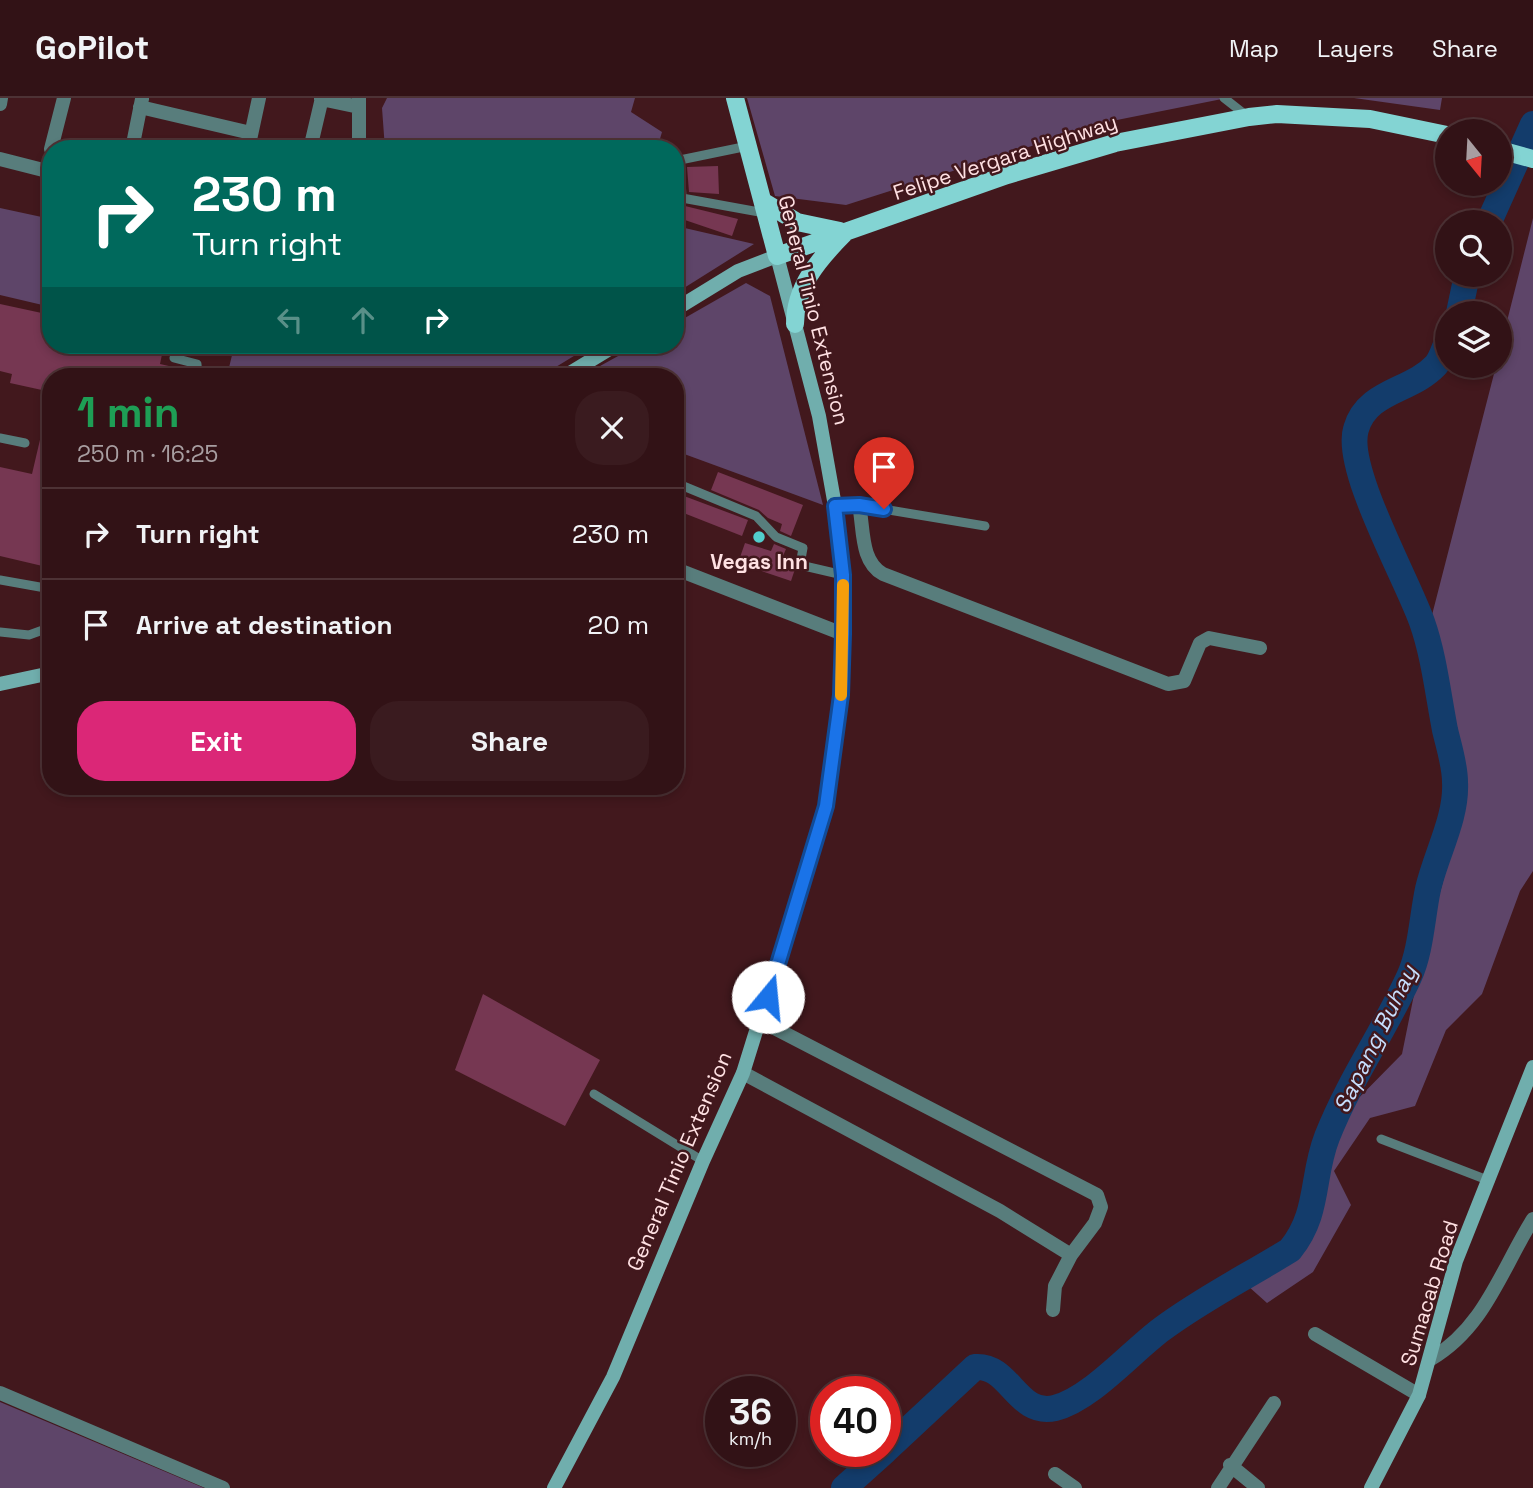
<!DOCTYPE html>
<meta charset="utf-8">
<style>
body{margin:0;font-family:"Space Grotesk",sans-serif;background:#3a1b1f;color:#f1f3f6;height:100vh;display:flex;flex-direction:column;font-size:26px;white-space:nowrap}
*{box-sizing:border-box;margin:0}
p{font-size:23px;color:#a89ea1}
.icon{flex:none;width:38px;height:38px;fill:none;stroke:currentColor;stroke-width:2;stroke-linecap:round;stroke-linejoin:round}
.map{position:relative;flex:1;overflow:hidden}
.details{position:absolute;left:42px;top:270px;width:642px;height:427px;display:flex;flex-direction:column;background:#321216;border-radius:28px;box-shadow:0 4px 10px #0003,0 0 0 2px #4d3235}
.details>*{flex:none}
.banner{position:absolute;left:42px;top:42px;width:642px;height:214px;border-radius:28px;box-shadow:0 4px 10px #0003,0 0 0 2px #4d3235;background:#00695c;color:#fff;overflow:hidden}
.needle{width:46px;rotate:162deg}
.controls{position:absolute;left:1435px;top:21px;display:grid;gap:14px}
.controls a{display:grid;place-items:center;width:77px;height:77px;border-radius:50%;background:#321216;box-shadow:0 4px 10px #0003,0 0 0 2px #4d3235;font-size:35px}
.speed{position:absolute;left:705px;top:1278px;display:flex;gap:14px;font-size:35px;font-weight:700;text-align:center}
.speed>*{display:grid;place-content:center;width:91px;height:91px;border-radius:50%;background:#321216;box-shadow:0 4px 10px #0003,0 0 0 2px #4d3235;line-height:1}
.speed small{font-size:18px;font-weight:400}
.speed .limit{border:10px solid #d22;background:#fff;color:#111}
.pin{position:absolute;display:grid;place-items:center;width:60px;height:60px;color:#fff;margin:-72px -30px;border-radius:50% 50% 50% 0;rotate:-45deg;box-shadow:0 0 7px #0007}
.pin .icon{rotate:45deg}
.me{position:absolute;width:77px;margin:-38px;rotate:17deg;stroke-linejoin:round;filter:drop-shadow(0 0 5px #0008)}
.turn{display:flex;align-items:center;gap:24px;height:147px;padding:0 35px;font-size:32px}
.turn .icon{width:91px;height:91px;stroke-width:2.5}
.turn b{display:block;font-size:49px;line-height:60px}
.lanes{display:flex;align-items:center;height:66px;padding:0 35px;background:#0003;justify-content:center;gap:35px;direction:ltr}
.lanes .off{opacity:.35}
.round{display:grid;place-items:center;flex:none;width:74px;height:74px;border-radius:28px;background:#3a1b1f}
.overview{display:flex;align-items:center;justify-content:space-between;height:119px;padding:0 35px}
h1{font-size:42px;font-weight:700;line-height:52px;color:#1e9e55}
.button{display:flex;gap:14px;margin-top:auto;padding:14px 35px}
.button a{flex:1;height:80px;border-radius:28px;background:#db2777;color:#fff;font-size:28px;font-weight:700;line-height:80px;text-align:center}
.button a+a{background:#3a1b1f;color:#f1f3f6}
ul{padding:0;list-style:none}
li{display:flex;align-items:center;gap:21px;height:91px;padding:0 35px;border-top:2px solid #4d3235}
li div{flex:1}
li b{display:block;font-size:26px}
li em{font-style:normal}
header{display:flex;align-items:center;gap:42px;box-sizing:border-box;height:98px;padding:0 35px;background:#321216;border-bottom:2px solid #4d3235}
header strong{font-size:33px}
nav{display:flex;gap:38px;margin-inline-start:auto;font-size:24px}
.map>svg:first-child{display:block}
.green{fill:#5e4569}
.lines{fill:none;stroke-linecap:round;stroke-linejoin:round}
.river{stroke:#133c6b;stroke-width:26}
.building{fill:#763752}
.lane{stroke:#587d7c;stroke-width:9}
.street{stroke:#587d7c;stroke-width:14}
.secondary{stroke:#70aead;stroke-width:14}
.primary{stroke:#83d4d3;stroke-width:18}
.route-casing{stroke:#114b97;stroke-width:18}
.route{stroke:#1a73e8;stroke-width:12}
.slow{stroke:#f59e0b;stroke-width:12}
.poi-dot{fill:#52cdcc;stroke:#42181d;stroke-width:2.5}
.labels{text-anchor:middle;dominant-baseline:central;stroke-width:5;stroke-linejoin:round;paint-order:stroke}
.street-label{font-size:21px;fill:#ffe1e3;stroke:#42181d}
.poi-label{font-size:21px;font-weight:bold;fill:#ffe1e3;stroke:#42181d}
.water-label{font-size:23px;font-style:italic;fill:#c6defd;stroke:#42181d}
</style>
<header>
<strong>GoPilot</strong>
<nav><a>Map</a><a>Layers</a><a>Share</a></nav>
</header>
<div class="map">
<svg width="1533" height="1390" viewBox="0 0 1533 1390">
<rect width="100%" height="100%" fill="#42181d"/>
<path class="green" d="M387 0H635L631 14 662 34 657 51H385L382 10Z
M747 0H1227L1107 24 846 107 775 98Z
M1354 0H1442L1440 12Z
M0 110 51 121V209L0 197Z
M1533 120V773L1520 793 1482 896 1446 932 1415 1008 1370 1020 1334 1073 1351 1107 1313 1174 1267 1205 1248 1188 1306 1149 1340 1019 1402 956 1419 872 1448 765 1464 677 1432 517 1496 268H1500V251Z
M676 128 754 146 676 195Z
M746 185 770 198 823 407 676 353V278H582L638 247H676V225Z
M207 247H592L541 278H227L233 253Z
M0 1304 204 1390H0Z"/>
<g class="lines">
<path class="river" d="M1489 124 1533 26
M1459 215 1467 177
M886 1352 975 1269C1010 1266 1017 1319 1055 1310 1091 1301 1132 1253 1162 1231 1202 1201 1248 1178 1290 1152 1320 1115 1311 1080 1327 1039 1349 983 1384 933 1409 879 1421 853 1422 819 1428 791 1436 756 1457 720 1455 684 1455 667 1449 649 1445 632 1438 596 1434 558 1422 524 1407 481 1344 370 1356 331 1367 292 1411 294 1436 267 1441 261 1444 251 1447 244
M844 1390 885 1353"/>
</g>
<path class="building" d="M718 68 719 96 689 94 687 69Z
M676 102 681 107 738 121 732 138 676 119Z
M0 206 51 217V247H164L160 266 191 273V278H51V294L10 285 12 276 0 273Z
M46 316 51 317V470L0 458V369L32 376Z
M718 374 803 407 791 438 780 433 782 426 768 420 759 412 711 392Z
M676 395 748 422 742 438 676 412Z
M745 445 771 453 774 446 786 451 783 458 794 461 795 471 791 483 738 465Z
M483 896 600 962 565 1028 455 972Z"/>
<g class="lines">
<path class="lane" d="M1224 0 1247 18
M748 48 680 62 682 100 765 115
M174 260 197 266 198 278
M0 340 25 345
M676 385 756 418 776 439 803 450 800 467 843 477
M859 407 985 428
M0 482 51 491
M0 534 29 537 51 529
M594 996 703 1063
M1381 1041 1490 1083"/>
<path class="street" d="M359 0V51
M321 1 359 9
M0 6 1 0
M140 9 251 35
M51 51 64 0
M132 51 142 1
M248 51 259 0
M310 51 322 0
M0 61 51 74
M835 408 859 407C864 431 860 463 883 476L1168 586 1184 583 1200 545 1209 540 1260 550
M676 471 843 536
M761 923 1097 1097 1101 1109 1095 1125 1071 1157
M743 975 1000 1113 1071 1157 1055 1188 1053 1212
M1315 1236 1419 1297
M1431 1261C1485 1229 1501 1172 1533 1121
M0 1295 223 1390
M1230 1367 1258 1390
M1055 1376 1075 1390
M1218 1390 1274 1305"/>
<path class="secondary" d="M565 278 616 247
M0 586 51 575
M554 1390 613 1279 703 1063 743 975 826 708 841 597 843 477 835 408 819 318 777 158 738 173 676 211
M1371 1390 1419 1297 1456 1163 1533 969"/>
<path class="primary" d="M735 0 777 158 1007 77 1115 45 1249 19 1277 16 1370 21 1447 37
M1500 52 1533 61
M764 104 797 124 840 133
M795 226C795 189 818 162 844 136"/>
</g>
<g class="lines">
<g class="route-casing">
<path id="route" d="M768 899 826 708 841 597 843 536V477L835 408 859 407 884 411"/>
</g>
<use href="#route" class="route"/>
<path class="slow" d="M841 597 843 487"/>
</g>
<circle class="poi-dot" cx="759" cy="439" r="7"/>
<g class="labels">
<g class="street-label">
<text transform="translate(1005 59) rotate(-18)">Felipe Vergara Highway</text>
<text transform="translate(814 212) rotate(76)">General Tinio Extension</text>
<text transform="translate(679 1063) rotate(-67)">General Tinio Extension</text>
<text transform="translate(1429 1195) rotate(-73)">Sumacab Road</text>
</g>
<g class="poi-label">
<text x="759" y="463">Vegas Inn</text>
</g>
<g class="water-label">
<text transform="translate(1375 941) rotate(-64)">Sapang Buhay</text>
</g>
</g>
</svg>
<div class="controls">
<a><svg class="needle" viewBox="-14 -14 28 28"><path d="M0-13l5 13h-10z" fill="#e53935"/><path d="M0 13l5-13h-10z" fill="#a89ea1"/></svg></a>
<a><svg class="icon" aria-label="search" viewBox="0 0 24 24"><circle cx="10" cy="10" r="6"/><path d="M15 15l6 6"/></svg></a>
<a><svg class="icon" aria-label="layers" viewBox="0 0 24 24"><path d="M12 4l9 5-9 5-9-5zM3 14l9 5 9-5"/></svg></a>
</div>
<div class="speed"><div>36<small>km/h</small></div><div class="limit">40</div></div>
<div class="pin" style="left:884px;top:411px;background:#d93025"><svg class="icon" aria-label="arrive" viewBox="0 0 24 24"><path d="M6 21V4h12l-3 4 3 4H6"/></svg></div>
<svg class="me" style="left:768px;top:899px" viewBox="-20 -20 40 40"><circle r="19" fill="#fff"/><path d="M0-13L10 11 0 6-10 11z" fill="#1a73e8"/></svg>
<div class="banner">
<div class="turn"><svg class="icon" aria-label="right" viewBox="0 0 24 24"><path d="M7 20v-9h11M14 6l5 5-5 5"/></svg><div><b>230 m</b>Turn right</div></div>
<div class="lanes"><svg class="icon off" aria-label="left" viewBox="0 0 24 24"><path d="M17 20v-9H6M10 6l-5 5 5 5"/></svg><svg class="icon off" aria-label="ahead" viewBox="0 0 24 24"><path d="M12 20V5M6 11l6-6 6 6"/></svg><svg class="icon" aria-label="right" viewBox="0 0 24 24"><path d="M7 20v-9h11M14 6l5 5-5 5"/></svg></div>
</div>
<section class="details">
<div class="overview"><div><h1>1 min</h1><p>250 m · 16:25</p></div><a class="round"><svg class="icon" aria-label="close" viewBox="0 0 24 24"><path d="M6 6l12 12M18 6L6 18"/></svg></a></div>
<ul>
<li><svg class="icon" aria-label="right" viewBox="0 0 24 24"><path d="M7 20v-9h11M14 6l5 5-5 5"/></svg><div><b>Turn right</b></div><em>230 m</em></li>
<li><svg class="icon" aria-label="arrive" viewBox="0 0 24 24"><path d="M6 21V4h12l-3 4 3 4H6"/></svg><div><b>Arrive at destination</b></div><em>20 m</em></li>
</ul>
<div class="button"><a>Exit</a><a>Share</a></div>
</section>
</div>
